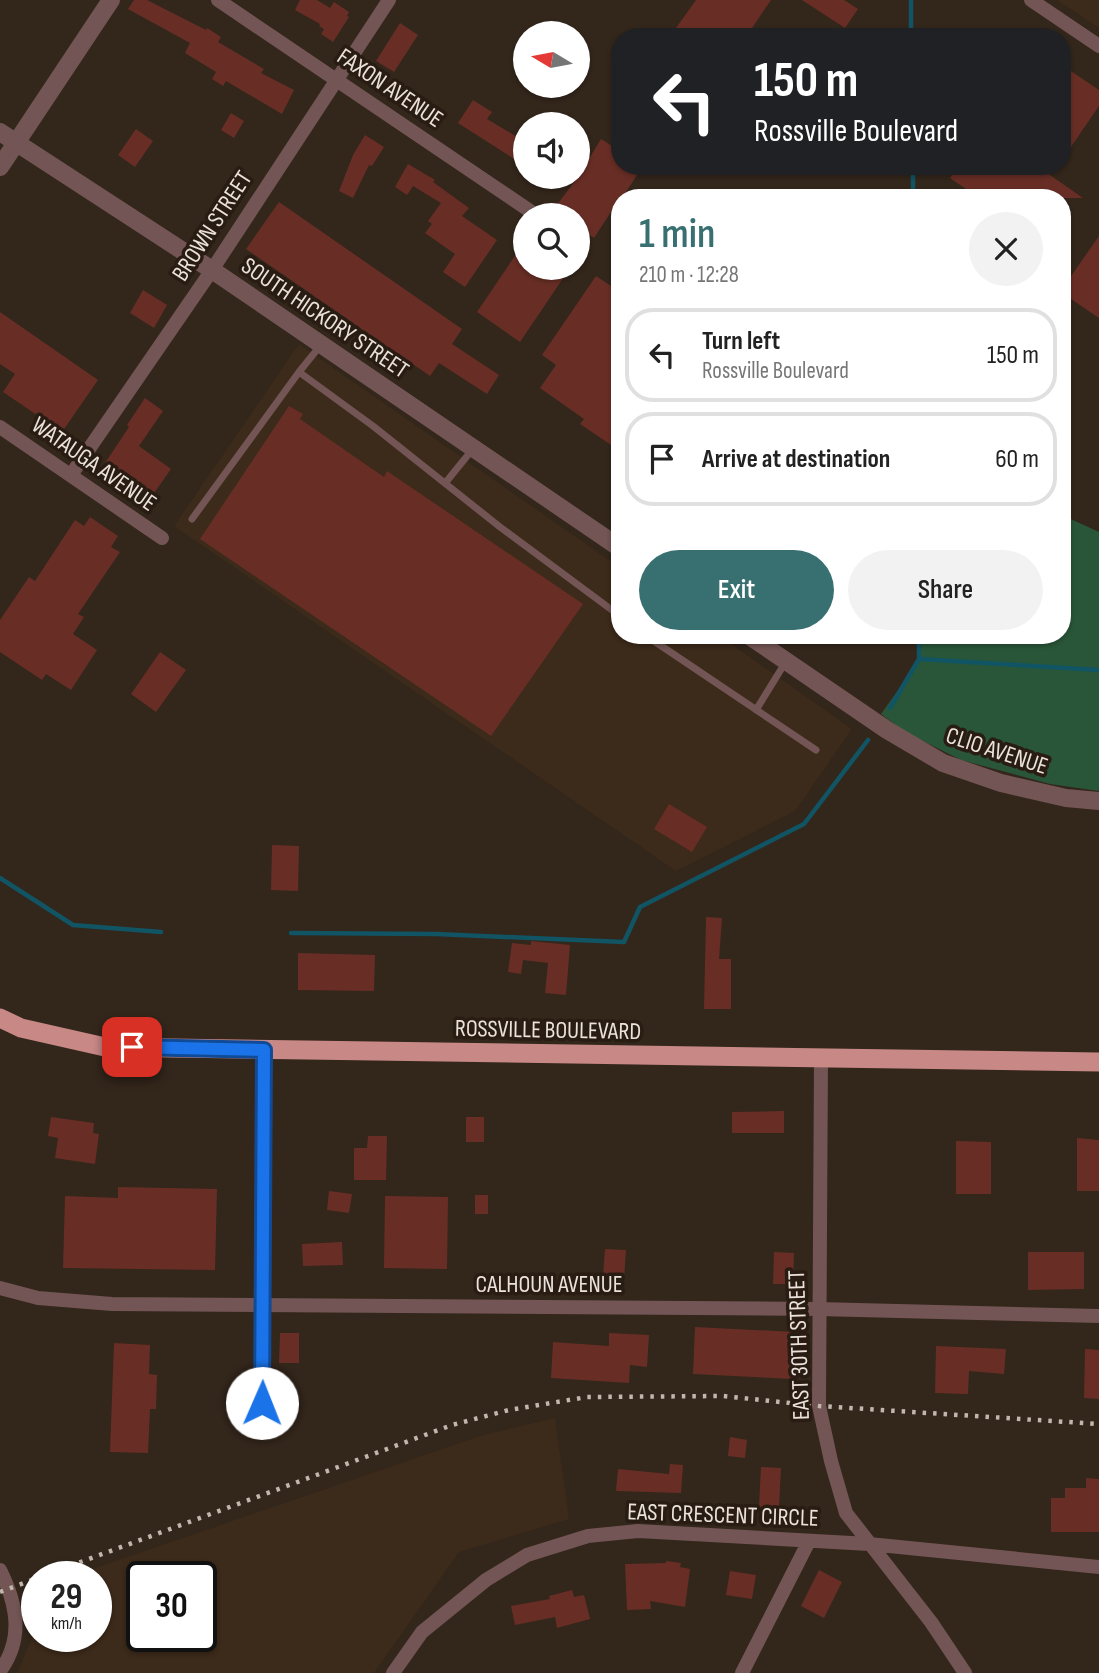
<!DOCTYPE html>
<meta charset="utf-8">
<style>
body{margin:0;font-family:"Sofia Sans Condensed",sans-serif;background:#f2f2f2;color:#222;height:100vh;display:flex;flex-direction:column;font-size:26px;white-space:nowrap}
*{box-sizing:border-box;margin:0}
p{font-size:23px;color:#767676}
.icon{flex:none;width:38px;height:38px;fill:none;stroke:currentColor;stroke-width:2;stroke-linecap:round;stroke-linejoin:round}
.map{position:relative;flex:1;overflow:hidden}
.side{position:absolute;left:611px;top:189px;width:460px;height:455px;display:flex;flex-direction:column;background:#fff;border-radius:28px;box-shadow:0 2px 5px #0004}
.side>*{flex:none}
.hud{position:absolute;left:611px;top:28px;width:460px;height:147px;border-radius:28px;box-shadow:0 2px 5px #0004;background:#202124;color:#fff;overflow:hidden}
.needle{width:46px;rotate:280deg}
.tools{position:absolute;left:513px;top:21px;display:grid;gap:14px}
.tools a{display:grid;place-items:center;width:77px;height:77px;border-radius:50%;background:#fff;box-shadow:0 2px 5px #0004;font-size:35px}
.speed{position:absolute;left:21px;top:1561px;display:flex;gap:14px;font-size:35px;font-weight:700;text-align:center}
.speed>*{display:grid;place-content:center;width:91px;height:91px;border-radius:50%;background:#fff;box-shadow:0 2px 5px #0004;line-height:1}
.speed small{font-size:18px;font-weight:400}
.speed .limit{border:4px solid #111;border-radius:10px;background:#fff;color:#111}
.pin{position:absolute;display:grid;place-items:center;width:60px;height:60px;color:#fff;margin:-30px;border-radius:14px;box-shadow:0 4px 10px #0006}
.me{position:absolute;width:77px;margin:-38px;rotate:1deg;stroke-linejoin:round;filter:drop-shadow(0 0 5px #0008)}
.turn{display:flex;align-items:center;gap:24px;height:147px;padding:0 28px;font-size:32px}
.turn .icon{width:91px;height:91px;stroke-width:2.5}
.turn b{display:block;font-size:49px;line-height:60px}
.round{display:grid;place-items:center;flex:none;width:74px;height:74px;border-radius:37px;background:#f2f2f2}
.head{display:flex;align-items:center;justify-content:space-between;height:119px;padding:0 28px}
h1{font-size:42px;font-weight:600;line-height:52px;color:#386f70}
.cta{display:flex;gap:14px;margin-top:auto;padding:14px 28px}
.cta a{flex:1;height:80px;border-radius:42px;background:#386f70;color:#fff;font-size:28px;font-weight:600;line-height:80px;text-align:center}
.cta a+a{background:#f2f2f2;color:#222}
ul{padding:0;list-style:none}
li{display:flex;align-items:center;gap:21px;height:94px;margin:0 14px 10px;padding:0 14px;border:4px solid #e0e0e0;border-radius:28px}
li div{flex:1}
li b{display:block;font-size:26px}
li em{font-style:normal}
.map>svg:first-child{display:block}
.built{fill:#3c2a1a;fill-rule:evenodd}
.green{fill:#295638}
.lines{fill:none;stroke-linecap:round;stroke-linejoin:round}
.stream{stroke:#115464;stroke-width:4.5}
.building{fill:#682e25}
.service{stroke:#725554;stroke-width:7}
.minor{stroke:#725554;stroke-width:14}
.tertiary{stroke:#725554;stroke-width:18}
.trunk{stroke:#c88886;stroke-width:19}
.rail{stroke:#c1b7af;stroke-width:4.5;stroke-dasharray:3.5 7;stroke-linecap:butt}
.route-casing{stroke:#114b97;stroke-width:18}
.route{stroke:#1a73e8;stroke-width:12}
.labels{text-anchor:middle;dominant-baseline:central;stroke-width:7;stroke-linejoin:round;paint-order:stroke}
.street-label{font-size:24px;fill:#ebe2db;stroke:#291c12}
</style>
<div class="map">
<svg width="1099" height="1673" viewBox="0 0 1099 1673">
<rect width="100%" height="100%" fill="#33261b"/>
<path class="built" d="M1057 0H1099V28Z
M299 344 619 567 620 635H718L852 729 795 811 676 871 174 526Z
M555 1418 569 1519 459 1552 374 1673H17L37 1626V1636H96V1577H69L483 1435ZM142 1577H201V1636H142Z"/>
<path class="green" d="M1062 515 1099 532V791L1050 784 961 760 905 732 881 714 921 658V635H1062Z"/>
<g class="lines">
<path class="stream" d="M911 0V37
M913 166V198
M919 659 1099 670
M890 708 919 659V635
M0 878 73 925 161 932
M291 933 436 934 624 942 640 907 804 824 868 740"/>
</g>
<path class="building" d="M134 0H147L206 30 207 28 221 37 218 42 264 69 261 73 294 90 282 114 226 81 223 86 212 79 216 72 185 53 190 43 128 9Z
M300 0H317L330 8 334 2 349 12 347 16 349 17 333 42 321 34 324 29 319 26 320 24 295 10Z
M696 0H771L746 37H688L676 28Z
M802 0H844L858 9 845 28Z
M400 23 418 35 394 72 376 61Z
M1062 65 1099 90V106L1062 160Z
M473 100 492 112 487 119 517 137 515 140 525 146V166L458 123Z
M231 113 244 121 234 138 221 130Z
M136 129 153 141 135 167 118 155Z
M365 135 384 147 372 166 369 165 353 198 339 191 353 155Z
M601 139 620 151V166H643L622 198H620L594 238 578 227V215H561L553 210 578 177Z
M408 164 435 180 433 182 469 208 462 216 497 240 465 287 443 272 455 254 425 233 432 224 428 221 441 203 413 186 407 195 395 187Z
M958 166H1037L1083 198H979L950 178Z
M279 202 462 329 452 344 499 375 487 394 439 363 430 376 246 249Z
M1099 236V318L1062 293V289Z
M525 241V268H570L520 342 477 312Z
M596 276 620 292V451L580 424 584 419 540 388 556 365 542 355Z
M143 290 167 305 154 328 130 313Z
M0 312 98 380 62 432 3 392 15 374 0 364Z
M145 398 163 411 139 446 171 469 152 496 105 463 129 427 127 425Z
M289 406 303 414 300 419 384 477 387 471 583 604 491 736 200 539Z
M90 517 118 536 111 547 120 552 78 614 84 617 73 634 97 650 71 690 46 674 42 680 0 652V620L29 577 35 581 75 520 84 526Z
M160 652 186 670 156 712 131 694Z
M669 804 707 827 692 852 654 829Z
M272 845 299 846 298 891 271 890Z
M706 917 722 918 719 959H731V1009H704Z
M531 941 570 945 566 995 545 993 548 963 523 960 521 974 508 972 512 943 531 945Z
M298 953 375 955 374 991 298 990Z
M784 1111V1133H732V1112Z
M51 1117 94 1123 93 1133 99 1134 95 1164 55 1158 58 1138 48 1136Z
M466 1117H484V1142H466Z
M368 1136H387L386 1180H354V1148H367Z
M1077 1138 1099 1140V1191H1077Z
M956 1141 991 1142V1194H956Z
M118 1187 217 1189 215 1270 63 1268 65 1196 118 1198Z
M329 1191 352 1194 349 1213 327 1210Z
M475 1195H488V1214H475Z
M385 1196 448 1197 447 1269 384 1268Z
M342 1242 343 1265 303 1266 302 1244Z
M605 1249 626 1250 624 1279 603 1277Z
M774 1252 794 1253 793 1284H773Z
M1028 1252H1084V1289L1028 1290Z
M695 1327 795 1332 792 1379 693 1374Z
M280 1333H299V1363H279Z
M609 1333 649 1335 647 1367 630 1365 629 1383 551 1378 553 1342 609 1346Z
M114 1343 150 1345 149 1374 157 1375 156 1409H150L148 1453 110 1452Z
M936 1346 1006 1349 1004 1374 969 1371 968 1394 935 1393Z
M1085 1349 1099 1350V1399L1084 1398Z
M730 1437 747 1440 745 1458 728 1456Z
M670 1464 683 1465 681 1493 616 1491 618 1469 669 1474Z
M761 1467 781 1468 779 1508 759 1507Z
M1086 1478 1099 1479V1532H1051V1498H1065V1488H1086Z
M666 1561 681 1563 680 1567 690 1569 685 1607 650 1601 651 1609 627 1610 625 1564 666 1563Z
M819 1570 842 1582 824 1618 801 1606Z
M730 1571 756 1575 752 1599 726 1595Z
M572 1590 574 1597 584 1595 590 1619 557 1628 555 1617 515 1625 511 1606 550 1599 549 1596Z"/>
<g class="lines">
<path class="service" d="M320 346 299 372 373 426 500 527 620 616
M446 482 472 450
M192 519 299 372
M645 635 816 750
M756 710 785 663"/>
<path class="minor" d="M218 0 536 215
M1031 0 1099 46
M0 427 162 538
M71 475 212 270 389 0
M821 1058 819 1406 831 1461 846 1513 931 1622 965 1673
M0 1288 38 1298 112 1304 818 1309 1099 1316
M262 1403 264 1050
M0 1570C17 1604 24 1639 0 1671
M393 1673 422 1632 486 1580 527 1555 588 1536 638 1531 869 1544 1099 1567
M742 1673 809 1541"/>
<path class="tertiary" d="M0 132 212 270 620 548
M0 167 111 0
M748 635 887 730 943 763 1001 783 1066 798 1099 801"/>
<path class="trunk" d="M0 1018 21 1028 105 1047 1099 1062"/>
<path class="rail" d="M40 1577 452 1425 509 1410 587 1397 723 1396 819 1406 1099 1424
M0 1592 37 1578"/>
</g>
<g class="lines">
<g class="route-casing">
<path id="route" d="M132 1047 264 1050 262 1403"/>
</g>
<use href="#route" class="route"/>
</g>
<g class="labels">
<g class="street-label">
<text transform="translate(390 88) rotate(34)">FAXON AVENUE</text>
<text transform="translate(212 226) rotate(-57)">BROWN STREET</text>
<text transform="translate(325 318) rotate(34)">SOUTH HICKORY STREET</text>
<text transform="translate(94 464) rotate(35)">WATAUGA AVENUE</text>
<text transform="translate(997 751) rotate(18)">CLIO AVENUE</text>
<text transform="translate(548 1030) rotate(1)">ROSSVILLE BOULEVARD</text>
<text x="549" y="1284">CALHOUN AVENUE</text>
<text transform="translate(799 1345) rotate(-92)">EAST 30TH STREET</text>
<text transform="translate(723 1515) rotate(2)">EAST CRESCENT CIRCLE</text>
</g>
</g>
</svg>
<div class="tools">
<a><svg class="needle" viewBox="-14 -14 28 28"><path d="M0-13l5 13h-10z" fill="#e53935"/><path d="M0 13l5-13h-10z" fill="#767676"/></svg></a>
<a><svg class="icon" aria-label="sound" viewBox="0 0 24 24"><path d="M4 9h4l5-4v14l-5-4H4zM17 9q2 3 0 6"/></svg></a>
<a><svg class="icon" aria-label="search" viewBox="0 0 24 24"><circle cx="10" cy="10" r="6"/><path d="M15 15l6 6"/></svg></a>
</div>
<div class="speed"><div>29<small>km/h</small></div><div class="limit">30</div></div>
<div class="pin" style="left:132px;top:1047px;background:#d93025"><svg class="icon" aria-label="arrive" viewBox="0 0 24 24"><path d="M6 21V4h12l-3 4 3 4H6"/></svg></div>
<svg class="me" style="left:262px;top:1403px" viewBox="-20 -20 40 40"><circle r="19" fill="#fff"/><path d="M0-13L10 11 0 6-10 11z" fill="#1a73e8"/></svg>
<div class="hud">
<div class="turn"><svg class="icon" aria-label="left" viewBox="0 0 24 24"><path d="M17 20v-9H6M10 6l-5 5 5 5"/></svg><div><b>150 m</b>Rossville Boulevard</div></div>
</div>
<section class="side">
<div class="head"><div><h1>1 min</h1><p>210 m · 12:28</p></div><a class="round"><svg class="icon" aria-label="close" viewBox="0 0 24 24"><path d="M6 6l12 12M18 6L6 18"/></svg></a></div>
<ul>
<li><svg class="icon" aria-label="left" viewBox="0 0 24 24"><path d="M17 20v-9H6M10 6l-5 5 5 5"/></svg><div><b>Turn left</b><p>Rossville Boulevard</p></div><em>150 m</em></li>
<li><svg class="icon" aria-label="arrive" viewBox="0 0 24 24"><path d="M6 21V4h12l-3 4 3 4H6"/></svg><div><b>Arrive at destination</b></div><em>60 m</em></li>
</ul>
<div class="cta"><a>Exit</a><a>Share</a></div>
</section>
</div>
